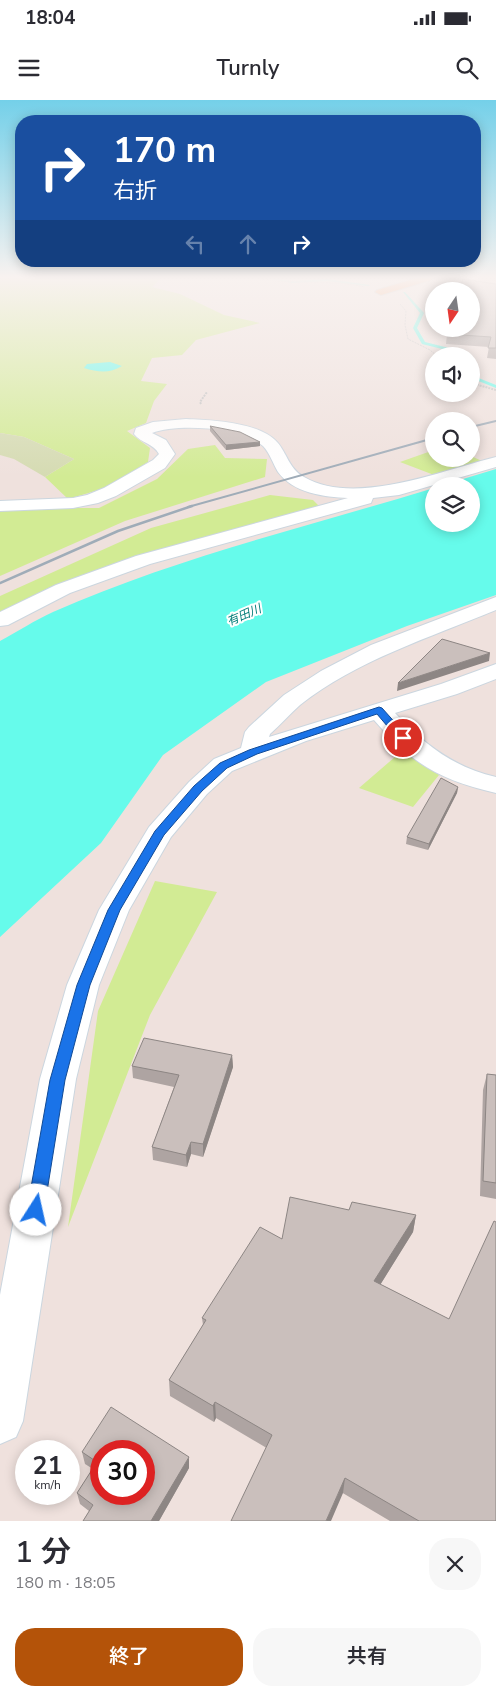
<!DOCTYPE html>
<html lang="ja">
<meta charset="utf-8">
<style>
body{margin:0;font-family:"Nunito Sans","Noto Sans JP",sans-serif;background:#f7f7f7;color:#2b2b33;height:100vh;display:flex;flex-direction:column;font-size:19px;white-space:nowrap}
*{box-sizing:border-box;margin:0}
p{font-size:16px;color:#7c7c81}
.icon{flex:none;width:28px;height:28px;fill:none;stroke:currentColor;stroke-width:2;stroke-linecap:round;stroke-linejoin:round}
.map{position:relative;height:1421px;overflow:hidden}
.panel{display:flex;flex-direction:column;background:#fff;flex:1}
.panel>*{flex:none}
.banner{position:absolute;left:15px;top:15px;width:466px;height:152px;border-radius:20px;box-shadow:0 2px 12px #0003;background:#1a4fa0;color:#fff;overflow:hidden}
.needle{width:32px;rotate:193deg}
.controls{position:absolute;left:425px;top:182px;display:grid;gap:10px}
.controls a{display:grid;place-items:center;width:55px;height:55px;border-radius:50%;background:#fff;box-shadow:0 2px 12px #0003;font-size:25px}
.speed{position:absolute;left:15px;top:1340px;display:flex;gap:10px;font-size:25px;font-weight:700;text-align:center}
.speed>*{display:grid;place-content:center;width:65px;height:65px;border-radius:50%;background:#fff;box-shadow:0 2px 12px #0003;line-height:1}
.speed small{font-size:12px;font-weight:400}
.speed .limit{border:8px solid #d22;background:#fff;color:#111}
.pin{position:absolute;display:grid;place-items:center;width:42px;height:42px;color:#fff;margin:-21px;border:2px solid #fff;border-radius:50%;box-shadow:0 1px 5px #0007}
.me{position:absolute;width:55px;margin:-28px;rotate:10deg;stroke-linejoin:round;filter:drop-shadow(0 0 4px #0008)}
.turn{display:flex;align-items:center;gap:18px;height:105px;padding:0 15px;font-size:22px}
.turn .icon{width:65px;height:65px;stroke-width:2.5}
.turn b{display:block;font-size:35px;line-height:42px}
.lanes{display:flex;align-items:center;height:48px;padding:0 15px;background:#0003;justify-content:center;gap:25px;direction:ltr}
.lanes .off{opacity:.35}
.round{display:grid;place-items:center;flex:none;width:52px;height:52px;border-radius:20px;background:#f7f7f7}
.summary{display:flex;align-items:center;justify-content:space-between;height:85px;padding:0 15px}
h1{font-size:30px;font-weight:600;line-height:38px}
.cta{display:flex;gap:10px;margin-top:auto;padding:10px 15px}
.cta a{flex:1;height:58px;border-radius:20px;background:#b45309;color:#fff;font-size:20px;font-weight:600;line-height:58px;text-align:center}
.cta a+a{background:#f7f7f7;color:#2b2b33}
.status{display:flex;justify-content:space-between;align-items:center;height:35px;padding:0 25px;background:#fff;direction:ltr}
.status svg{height:14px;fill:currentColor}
header{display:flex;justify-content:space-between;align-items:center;height:65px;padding:0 15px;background:#fff;font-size:22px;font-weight:600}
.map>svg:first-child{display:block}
.green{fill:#d2eb94}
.cemetery{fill:#d5dbb2}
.water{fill:#66fbeb}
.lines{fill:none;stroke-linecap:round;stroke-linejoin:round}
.stream{fill:#66fbeb;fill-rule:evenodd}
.minor-casing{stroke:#cbd6df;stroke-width:2}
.major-casing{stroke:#c4c4c4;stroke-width:2}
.path-far1{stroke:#c4c4c4;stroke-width:1;stroke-dasharray:2 1;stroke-linecap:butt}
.path{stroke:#c4c4c4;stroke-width:2;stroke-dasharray:2 1;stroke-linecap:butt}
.minor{fill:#fff;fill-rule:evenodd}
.major{fill:#ff9652;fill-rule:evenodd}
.rail-far1{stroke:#9facb8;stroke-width:2}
.rail{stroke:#9facb8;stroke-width:2.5}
.wall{fill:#aea4a2}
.shaded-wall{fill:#8d8684}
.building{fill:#cabfbc;stroke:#8d8684;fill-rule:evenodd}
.route{fill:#1a73e8;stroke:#114b97}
.labels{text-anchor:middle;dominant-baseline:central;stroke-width:4;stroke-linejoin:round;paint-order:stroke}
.far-water-label{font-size:12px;font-style:italic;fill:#057e7a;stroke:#fff}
</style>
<div class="status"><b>18:04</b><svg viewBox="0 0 49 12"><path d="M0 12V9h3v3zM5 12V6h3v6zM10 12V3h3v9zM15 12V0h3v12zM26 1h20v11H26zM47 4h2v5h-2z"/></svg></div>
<header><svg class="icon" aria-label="menu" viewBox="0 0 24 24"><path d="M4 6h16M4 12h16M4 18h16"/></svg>Turnly<svg class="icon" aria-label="search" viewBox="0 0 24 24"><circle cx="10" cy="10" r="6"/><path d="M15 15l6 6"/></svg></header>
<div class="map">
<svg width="496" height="1421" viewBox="0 0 496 1421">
<rect width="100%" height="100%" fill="#efe1dd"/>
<path class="green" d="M0 178H161L152 187 180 194 224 215 260 223 196 240 182 255 152 258 141 281 167 284 154 301 146 323 127 331 150 348 148 362 109 387 68 399 45 377 74 359 24 337 0 333Z
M215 345 225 358 267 359 265 377 125 421 0 476V410L18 408H99L157 379 188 349Z
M434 350V359H471V356L482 361 434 375 400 362Z
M270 395 313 400 319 406 0 514V496L151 428Z
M403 650 439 675 413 707 359 688Z
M155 781 217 792 150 915 68 1127 98 911Z"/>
<path class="cemetery" d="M0 333 24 337 74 359 45 377 14 359 0 355Z"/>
<path class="water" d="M110 262 122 266C109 274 98 272 84 268L87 264Z
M496 369V495L407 526 266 582 163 655 101 743 0 837V541C17 532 35 520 53 512 175 458 306 427 434 388V424H471V386H440Z"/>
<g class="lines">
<path class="stream" d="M266 178 292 181 327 179 370 185 368 186 327 181 292 183Z
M403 192H405L424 213 417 228 425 242 449 248 453 256H449L446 250 422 244 413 228 420 213Z
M471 275 496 285V288L471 278Z"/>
<g class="minor-casing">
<path id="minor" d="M468 178H478L477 183 496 185V191L466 188 464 186Z
M186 319C211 320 259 322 277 342 287 353 289 369 304 377 355 407 443 370 496 357V367L399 395 373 398 371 403 150 464 70 493 8 525 0 526V512L56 485 136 456 348 398C324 397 293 393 278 372 273 364 270 353 263 346 242 327 177 323 152 333L166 340 175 354 165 368 116 396 98 403 73 408 0 411V401L73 398 87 395 104 388 153 360 159 354C153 343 141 343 134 334L136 328 153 322Z
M496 497V510C431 537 355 561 300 605 290 614 280 625 270 634L269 637 441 584 496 564V579L457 594 395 613C423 644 455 668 496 677V693C440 680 412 664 374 620L306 641 232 671 207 694 171 737 129 810 99 885 76 979 23 1321 16 1337 0 1344V1195L40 979 67 885 99 810 149 727 189 682 214 659 241 648 245 632 249 627 284 595 321 571 371 545Z"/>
</g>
<g class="major-casing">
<path id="major" d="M417 178H432L431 180 381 195 375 192 377 190Z"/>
</g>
<path class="path-far1" d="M254 178C291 185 328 179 365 187
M400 204 406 211 405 225 408 239 430 250 437 256"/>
<path class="path" d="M471 283 496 290
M201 304 200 302 207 292"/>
<use href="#minor" class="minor"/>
<use href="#major" class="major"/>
<path class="rail-far1" d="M471 327 496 321
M188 407 434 338"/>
<path class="rail" d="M0 483 118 431 192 406"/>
</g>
<path class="wall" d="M496 184V259L487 258 489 247 446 244 447 234Z
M210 326 260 346 226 350 210 331Z
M458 687 457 693 428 750 406 744 407 737Z
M232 955 233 967 203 1057 191 1054 187 1067 153 1060 152 1047 174 987 133 978 132 966Z
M487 974 496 975V1099L480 1096 483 990Z
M349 1110 416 1115 413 1132 380 1185 496 1421H390L216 1318 214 1322 170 1296 169 1280 203 1225 202 1218 282 1139Z
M82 1352 189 1368 159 1421H83L89 1411 80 1404 77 1393 93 1369 85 1364Z"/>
<path class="shaded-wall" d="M260 342V346L226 350V345Z
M490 553 489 561 397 591 398 583Z
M458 687 457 693 428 750 429 744Z
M232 955 233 967 203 1057V1044Z
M191 1042V1054L187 1067 186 1055Z
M416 1115 413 1132 372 1198 374 1181Z
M215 1302 216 1318 214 1322 213 1306Z
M189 1357V1368L159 1421H151Z
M345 1378 343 1393 331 1421H326Z"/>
<path class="building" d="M463 179 496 184V248H488L491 237 447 234 449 229H471V191H459Z
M210 326 240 332 260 342 226 345Z
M442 539 490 553 398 583Z
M441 678 458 687 429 744 407 737Z
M144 938 232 955 203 1044 191 1042 186 1055 152 1047 179 975 132 966Z
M487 974 496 975V1083L483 1081Z
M290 1097 349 1110 352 1102 416 1115 374 1181 449 1219 494 1121 496 1122V1421H419L345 1378 326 1421H231L272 1335 215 1302 213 1306 169 1280 206 1220 202 1218 260 1127 282 1139Z
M111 1307 189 1357 151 1421H83L93 1405 77 1393 97 1362 82 1352ZM101 1351H144V1394H101Z"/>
<linearGradient id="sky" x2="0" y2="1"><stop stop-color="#74d0e9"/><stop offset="0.47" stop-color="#f8f2f0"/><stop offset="1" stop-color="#f8f2f0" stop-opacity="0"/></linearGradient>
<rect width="496" height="377" fill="url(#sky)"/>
<path class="route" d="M379 607 382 608 407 636 408 638 407 640H399L377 614 257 654 227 668 202 691 164 735 120 810 90 885 65 980 44 1110 41 1115 36 1118 30 1115 27 1110 50 980 77 885 108 810 155 731 194 686 220 663 249 650Z"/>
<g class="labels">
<g class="far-water-label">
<text transform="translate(244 515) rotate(-23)">有田川</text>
</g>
</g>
</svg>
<div class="controls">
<a><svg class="needle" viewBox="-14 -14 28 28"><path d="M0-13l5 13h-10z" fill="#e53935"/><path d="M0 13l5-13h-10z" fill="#7c7c81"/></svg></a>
<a><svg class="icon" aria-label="sound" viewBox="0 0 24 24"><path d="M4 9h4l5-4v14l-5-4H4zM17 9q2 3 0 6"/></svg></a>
<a><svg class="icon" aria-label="search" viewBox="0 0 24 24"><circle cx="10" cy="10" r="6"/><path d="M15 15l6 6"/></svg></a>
<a><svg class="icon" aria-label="layers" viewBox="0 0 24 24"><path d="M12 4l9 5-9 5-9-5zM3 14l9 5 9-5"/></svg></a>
</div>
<div class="speed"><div>21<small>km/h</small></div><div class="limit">30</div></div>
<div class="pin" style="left:403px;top:638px;background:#d93025"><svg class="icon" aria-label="arrive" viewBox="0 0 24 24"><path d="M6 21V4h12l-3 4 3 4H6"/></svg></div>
<svg class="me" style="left:36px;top:1110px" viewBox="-20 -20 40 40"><circle r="19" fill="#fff"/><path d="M0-13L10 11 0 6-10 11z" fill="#1a73e8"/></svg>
<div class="banner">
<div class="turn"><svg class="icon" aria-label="right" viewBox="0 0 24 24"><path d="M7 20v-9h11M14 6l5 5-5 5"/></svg><div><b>170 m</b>右折</div></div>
<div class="lanes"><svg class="icon off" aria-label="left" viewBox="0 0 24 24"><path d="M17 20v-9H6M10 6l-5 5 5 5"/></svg><svg class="icon off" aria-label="ahead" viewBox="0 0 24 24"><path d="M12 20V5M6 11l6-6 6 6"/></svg><svg class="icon" aria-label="right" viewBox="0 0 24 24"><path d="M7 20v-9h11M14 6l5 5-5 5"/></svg></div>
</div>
</div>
<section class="panel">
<div class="summary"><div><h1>1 分</h1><p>180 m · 18:05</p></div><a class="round"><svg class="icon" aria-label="close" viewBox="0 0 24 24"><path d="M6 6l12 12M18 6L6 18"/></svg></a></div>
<div class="cta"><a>終了</a><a>共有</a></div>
</section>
